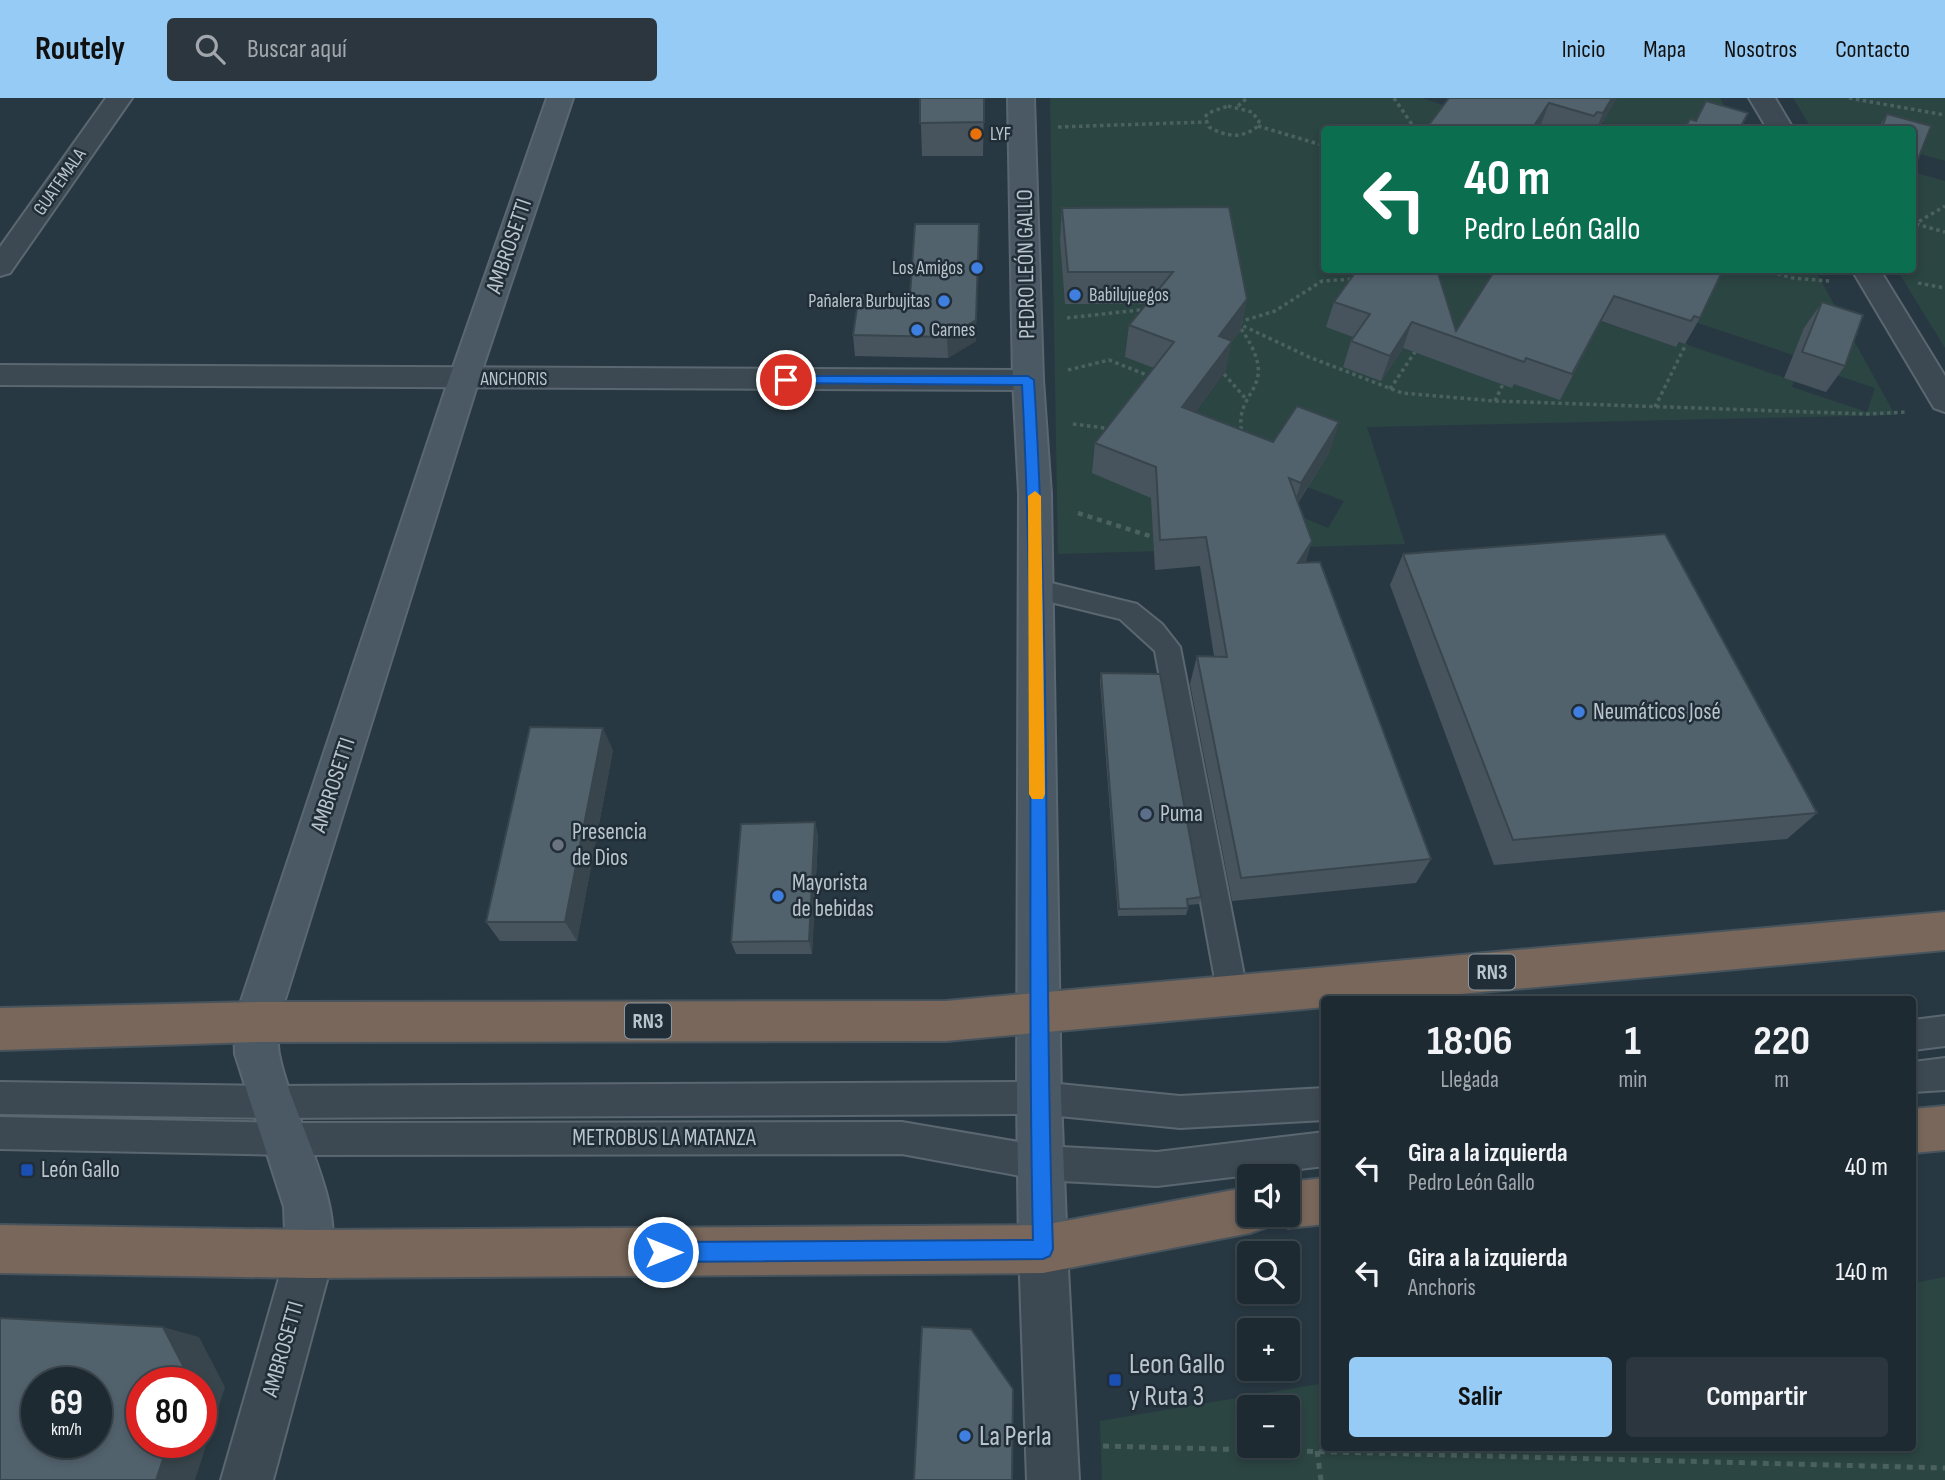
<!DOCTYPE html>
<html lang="es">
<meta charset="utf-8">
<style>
body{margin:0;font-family:"Sofia Sans Condensed",sans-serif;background:#2b363e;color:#f1f3f6;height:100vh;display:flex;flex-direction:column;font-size:26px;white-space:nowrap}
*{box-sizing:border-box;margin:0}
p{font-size:23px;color:#a1a7ac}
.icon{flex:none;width:38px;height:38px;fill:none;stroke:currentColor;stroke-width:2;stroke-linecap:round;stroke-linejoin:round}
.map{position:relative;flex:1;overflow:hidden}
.drawer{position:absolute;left:1321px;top:898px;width:595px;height:455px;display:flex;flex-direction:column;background:#1e2a32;border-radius:7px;box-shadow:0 4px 10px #0003,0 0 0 2px #3c464d}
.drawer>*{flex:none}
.top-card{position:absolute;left:1321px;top:28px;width:595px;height:147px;border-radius:7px;box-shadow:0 4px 10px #0003,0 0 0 2px #3c464d;background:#0b6e4f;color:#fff;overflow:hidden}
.tools{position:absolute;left:1237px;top:1066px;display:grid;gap:14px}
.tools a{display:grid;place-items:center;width:63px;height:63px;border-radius:7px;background:#1e2a32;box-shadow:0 4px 10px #0003,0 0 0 2px #3c464d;font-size:35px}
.speed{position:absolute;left:21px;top:1269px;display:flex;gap:14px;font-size:35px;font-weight:700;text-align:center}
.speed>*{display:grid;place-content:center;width:91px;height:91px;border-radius:50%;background:#1e2a32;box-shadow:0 4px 10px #0003,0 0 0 2px #3c464d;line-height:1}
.speed small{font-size:18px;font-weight:400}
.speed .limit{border:10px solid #d22;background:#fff;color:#111}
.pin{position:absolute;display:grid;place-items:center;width:60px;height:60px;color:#fff;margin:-30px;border:4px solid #fff;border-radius:50%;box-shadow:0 2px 7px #0007}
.me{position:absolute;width:77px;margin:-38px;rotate:90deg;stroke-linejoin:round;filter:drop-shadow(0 0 5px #0008)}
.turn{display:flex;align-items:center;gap:24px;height:147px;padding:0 28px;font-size:32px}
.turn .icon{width:91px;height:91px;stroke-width:2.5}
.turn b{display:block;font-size:49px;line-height:60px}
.eta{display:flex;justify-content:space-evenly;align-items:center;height:119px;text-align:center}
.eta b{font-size:42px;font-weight:700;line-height:49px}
.action{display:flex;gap:14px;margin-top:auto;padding:14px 28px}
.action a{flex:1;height:80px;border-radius:7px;background:#96cbf5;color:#111;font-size:28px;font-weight:700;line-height:80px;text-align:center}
.action a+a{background:#2b363e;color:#f1f3f6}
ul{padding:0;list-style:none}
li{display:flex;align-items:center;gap:21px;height:105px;padding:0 28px}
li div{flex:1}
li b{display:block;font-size:26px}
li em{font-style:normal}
header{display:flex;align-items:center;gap:42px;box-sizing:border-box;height:98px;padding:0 35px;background:#96cbf5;color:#111}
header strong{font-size:33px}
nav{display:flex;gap:38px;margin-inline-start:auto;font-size:24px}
.search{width:490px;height:63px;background:#2b363e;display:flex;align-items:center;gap:18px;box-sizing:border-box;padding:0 24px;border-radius:7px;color:#a1a7ac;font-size:26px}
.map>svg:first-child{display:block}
.green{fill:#2b4543;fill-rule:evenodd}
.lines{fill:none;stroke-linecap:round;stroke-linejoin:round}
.lane-casing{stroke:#5b6770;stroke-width:4}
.street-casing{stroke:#5b6770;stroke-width:4}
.secondary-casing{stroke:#5b6770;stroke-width:4}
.highway-casing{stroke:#47545d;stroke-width:4}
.path-far2{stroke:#4b6160;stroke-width:3.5;stroke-dasharray:3.5 3.5;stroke-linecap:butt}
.path-far1{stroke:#4b6160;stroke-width:4.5;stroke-dasharray:5 5;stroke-linecap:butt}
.path{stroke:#4b6160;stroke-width:5;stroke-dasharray:6 6;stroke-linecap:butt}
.lane{fill:#3d4952;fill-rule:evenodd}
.street{fill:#3d4952;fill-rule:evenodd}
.secondary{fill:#4b5965;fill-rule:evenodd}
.highway{fill:#78675a;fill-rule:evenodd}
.wall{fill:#47545e}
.shaded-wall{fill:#39454c}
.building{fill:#52626d;stroke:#39454c;stroke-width:2;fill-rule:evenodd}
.route{fill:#1a73e8;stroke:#114b97;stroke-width:2}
.slow{fill:#f59e0b}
.food-dot{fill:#e8710a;stroke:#212e38;stroke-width:2.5}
.shop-dot{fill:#3f7fe0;stroke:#212e38;stroke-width:2.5}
.service-dot{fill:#5c6f8a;stroke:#212e38;stroke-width:2.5}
.worship-dot{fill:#6b7280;stroke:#212e38;stroke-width:2.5}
.transit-dot{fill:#1a4fb4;stroke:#212e38;stroke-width:2.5}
.labels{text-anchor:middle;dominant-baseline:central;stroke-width:5;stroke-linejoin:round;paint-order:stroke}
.far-poi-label{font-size:19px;fill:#bac4cc;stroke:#212e38;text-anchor:start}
.far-street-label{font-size:19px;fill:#bac4cc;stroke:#212e38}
.shield{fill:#212e38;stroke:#8c97a0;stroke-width:2}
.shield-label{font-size:21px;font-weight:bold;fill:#bac4cc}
.street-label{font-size:23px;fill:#bac4cc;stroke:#212e38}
.poi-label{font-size:23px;fill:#bac4cc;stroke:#212e38;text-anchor:start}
.near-poi-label{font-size:28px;fill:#bac4cc;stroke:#212e38;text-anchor:start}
</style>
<header>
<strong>Routely</strong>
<div class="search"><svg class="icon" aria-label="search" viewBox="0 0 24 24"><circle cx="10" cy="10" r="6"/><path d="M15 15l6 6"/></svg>Buscar aquí</div>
<nav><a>Inicio</a><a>Mapa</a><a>Nosotros</a><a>Contacto</a></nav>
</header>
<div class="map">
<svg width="1945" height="1382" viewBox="0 0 1945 1382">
<rect width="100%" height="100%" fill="#283842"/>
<path class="green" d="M1050 0H1422L1452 10 1436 31 1325 32V172H1500L1491 253 1388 216 1403 250 1512 289 1567 212 1676 249 1679 244 1794 283 1792 289 1867 314 1875 290 1833 276 1844 244 1805 230 1793 257 1695 224 1720 172H1815L1895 317 1367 329 1405 446 1058 456ZM1126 258 1225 275 1177 340 1344 403 1328 430 1290 414 1092 375 1169 275Z
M1617 0H1720L1738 31 1624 32 1602 25Z
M1793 0H1945V63L1913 54V32L1856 31 1842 28 1840 31H1812Z
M1913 74 1945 83V250L1897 172H1913Z
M1945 1179V1382H1102L1100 1323 1325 1285V1349H1913V1185ZM1250 1309H1288V1348H1250Z"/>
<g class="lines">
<g class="lane-casing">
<path id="lane" d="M1035 481 1137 506 1162 526 1180 549 1248 898 1244 908 1233 912 1222 908 1218 898 1155 553 1120 521 1026 498 1022 491 1026 484Z
M1945 918V948L1913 952V922Z
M1945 960V992L1913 994V964Z
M0 984 271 988 1039 984 1180 998 1325 990V1022L1180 1030 1039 1016 271 1020 0 1016Z
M0 1019 286 1025 902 1024 1042 1048 1157 1054 1325 1034V1068L1157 1088 1042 1082 902 1056 286 1057 0 1051Z"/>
</g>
<g class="street-casing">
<path id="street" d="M106 0H132L10 175 0 178V149Z
M1749 0H1775L1794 32H1768Z
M1852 172H1880L1945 278V314L1934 310Z
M0 267 1028 272 1039 275 1043 282 1039 289 1028 292 0 287Z
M1043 1127 1060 1134 1067 1151 1079 1382H1027L1019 1151 1026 1134Z
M310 1132 327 1139 334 1156 273 1382H221L286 1156 293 1139Z"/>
</g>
<g class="secondary-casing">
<path id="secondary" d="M547 0H573L479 281 278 924C278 934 277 946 279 956 291 1019 352 1111 327 1173L310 1180 293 1173 286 1156 284 1109 235 956 234 924 449 281Z
M1008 0H1034L1043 282 1051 396 1061 1000 1067 1151 1060 1168 1043 1175 1026 1168 1019 1151 1017 1000 1019 396 1013 282Z"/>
</g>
<g class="highway-casing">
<path id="highway" d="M1945 814V852L1405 901H1325V909L946 943 256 944 0 952V910L256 904 946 903Z
M1945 1008V1052L1913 1055V1011Z
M1325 1080V1126L1288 1130 1272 1123 1270 1120 1267 1129 1250 1135 1043 1175 310 1180 0 1175V1127L310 1132 1043 1127 1250 1089V1116H1288V1084Z"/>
</g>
<path class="path-far2" d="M1394 0 1411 25 1410 32
M1849 0 1945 17
M1228 8 1252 14 1259 23 1258 28C1243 41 1226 39 1209 29L1205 19 1208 15Z
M1238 8 1247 0
M1258 28 1325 48
M1058 29 1206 24
M1916 126 1945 134
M1913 127 1945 108
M1764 172 1793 180 1829 183
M1918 185 1945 190
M1067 220 1148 211
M1239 224 1275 213 1322 183 1355 181
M1237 225 1309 259 1402 295 1495 303 1867 316 1907 314
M1237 225C1287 294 1232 288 1242 336
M1068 272 1109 262 1152 279
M1224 276 1247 302
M1390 291 1415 254
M1495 303 1503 286
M1655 309 1686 246
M1073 326 1113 331"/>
<path class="path-far1" d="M1078 415 1156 440"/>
<path class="path" d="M1103 1348 1945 1370
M1317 1353 1321 1382"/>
<use href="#lane" class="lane"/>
<use href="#street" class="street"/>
<use href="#secondary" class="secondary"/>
<use href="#highway" class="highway"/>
</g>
<path class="wall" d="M920 0H984L983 58H922Z
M1449 0H1617L1598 32H1425Z
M1887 16 1931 28 1916 66 1913 71V32H1877Z
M1062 110 1247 201 1240 233 1231 244 1225 274 1196 314 1273 344 1339 324 1329 355 1298 405 1312 443 1305 465 1431 761 1416 785 1232 803 1190 586 1197 558H1214L1200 468 1155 472 1151 400 1092 375 1095 345 1154 270 1125 259 1129 227 1147 206H1065L1060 142Z
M1723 172 1700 220 1685 246 1679 244 1676 249 1601 223 1560 302 1514 286 1512 290 1403 250 1381 283 1343 269 1351 243 1353 239 1326 229 1334 204 1456 233Z
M859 197 976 243 948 260 855 258 853 237Z
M1822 204 1845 268 1826 294 1784 280 1804 230Z
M1403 456 1817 715 1787 741 1494 767 1390 487Z
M1101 575 1201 799 1199 806 1188 807V810L1186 817 1118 818 1100 583Z
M613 652 577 843H500L486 824Z
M815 724 818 739 812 856H736L731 844Z"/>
<path class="shaded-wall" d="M1612 0H1617L1598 32H1596L1603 15Z
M1549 5 1539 32H1531Z
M978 148 976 243 948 260 947 239Z
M1247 201 1240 233 1231 244 1225 274 1177 340 1182 309 1219 238Z
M1412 224 1403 250 1381 283 1390 258Z
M1339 324 1329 355 1291 415 1301 385Z
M1312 443 1302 472 1298 465Z
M603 630 613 652 577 843 565 824Z
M815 724 818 739 812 856 809 843Z
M163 1229 199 1239 225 1289 195 1382H156L169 1344H201V1284H189Z"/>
<path class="building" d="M920 0H984V24L920 25Z
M1449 0H1612L1603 15 1597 14 1594 18 1549 5 1531 32H1425Z
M1706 3 1748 15 1739 32H1684L1690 21 1696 23Z
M1887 16 1931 28 1916 66 1913 65V32H1881Z
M1229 109 1247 201 1219 238 1232 243 1182 309 1273 344 1297 308 1339 324 1301 385 1289 380 1312 443 1298 465 1320 464 1431 761 1241 780 1197 558 1227 559 1206 439 1160 442 1156 369 1095 345 1174 244 1129 227 1173 174H1068L1062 110Z
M915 126H979L976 222 947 239 853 237 859 197 910 198Z
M1357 172H1437L1456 233 1495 172H1723L1700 220 1694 218 1691 223 1614 198 1572 276 1526 260 1524 264 1412 224 1390 258 1351 243 1370 216 1334 204Z
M1822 204 1863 217 1845 268 1802 254Z
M1665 436 1817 715 1513 742 1403 456Z
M1101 575 1160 576 1201 799 1187 801 1188 810 1119 811Z
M530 629 603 630 565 824H486Z
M815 724 809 843 731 844 741 726Z
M0 1220 163 1229 190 1281 189 1284H142V1344H169L156 1382H0ZM37 1284H96V1344H37Z
M922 1229 971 1231 1013 1291 1012 1382H914Z"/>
<path class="route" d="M786 278H1028L1034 282C1052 571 1043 862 1053 1151L1050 1158 1043 1161 663 1164 656 1161 653 1154 656 1147 663 1144 1033 1142C1026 857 1037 571 1022 287L782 285 780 282Z"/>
<path class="slow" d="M1035 393 1041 398 1045 696 1043 701H1032L1029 696 1028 398Z"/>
<circle class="food-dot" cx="976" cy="36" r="7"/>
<g class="shop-dot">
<circle cx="977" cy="170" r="7"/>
<circle cx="1075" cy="197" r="7"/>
<circle cx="944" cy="203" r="7"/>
<circle cx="917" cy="232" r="7"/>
<circle cx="1579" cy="614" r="7"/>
<circle cx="778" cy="798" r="7"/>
<circle cx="965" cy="1338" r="7"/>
</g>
<circle class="service-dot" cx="1146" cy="716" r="7"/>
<circle class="worship-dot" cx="558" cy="747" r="7"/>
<g class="transit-dot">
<rect x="20" y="1065" width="14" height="14" rx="3.5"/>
<rect x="1108" y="1275" width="14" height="14" rx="3.5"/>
</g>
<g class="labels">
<g class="far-poi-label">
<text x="990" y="36">LYF</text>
<text x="963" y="170" text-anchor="end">Los Amigos</text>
<text x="1089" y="197">Babilujuegos</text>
<text x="930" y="203" text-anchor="end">Pañalera Burbujitas</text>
<text x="931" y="232">Carnes</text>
</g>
<g class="far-street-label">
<text transform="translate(60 84) rotate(-55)">GUATEMALA</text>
<text x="514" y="281">ANCHORIS</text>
</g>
<g class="shield">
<rect x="1469" y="856.5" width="46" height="35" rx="5"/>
<rect x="625" y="905.5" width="46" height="35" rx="5"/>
</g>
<g class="shield-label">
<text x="1492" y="874">RN3</text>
<text x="648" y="923">RN3</text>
</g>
<g class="street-label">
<text transform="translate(509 148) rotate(-71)">AMBROSETTI</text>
<text transform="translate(1026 166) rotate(-91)">PEDRO LEÓN GALLO</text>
<text transform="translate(333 687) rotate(-72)">AMBROSETTI</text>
<text x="664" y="1040">METROBUS LA MATANZA</text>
<text transform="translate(283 1251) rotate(-74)">AMBROSETTI</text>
</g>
<g class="poi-label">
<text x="1593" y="614">Neumáticos José</text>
<text x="1160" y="716">Puma</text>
<text x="572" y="734">Presencia<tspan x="572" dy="26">de Dios</tspan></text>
<text x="792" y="785">Mayorista<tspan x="792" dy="26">de bebidas</tspan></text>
<text x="41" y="1072">León Gallo</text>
</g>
<g class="near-poi-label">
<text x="1129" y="1266">Leon Gallo<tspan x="1129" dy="32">y Ruta 3</tspan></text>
<text x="979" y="1338">La Perla</text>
</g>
</g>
</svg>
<div class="tools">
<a><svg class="icon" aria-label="sound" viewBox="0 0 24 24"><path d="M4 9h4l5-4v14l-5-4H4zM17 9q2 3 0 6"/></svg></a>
<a><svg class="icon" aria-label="search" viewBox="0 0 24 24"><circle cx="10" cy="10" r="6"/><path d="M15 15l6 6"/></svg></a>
<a>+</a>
<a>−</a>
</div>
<div class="speed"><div>69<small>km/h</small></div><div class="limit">80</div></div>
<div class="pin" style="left:786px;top:282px;background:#d93025"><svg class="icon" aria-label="arrive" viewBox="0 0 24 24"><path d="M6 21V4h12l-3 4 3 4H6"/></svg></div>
<svg class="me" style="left:663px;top:1154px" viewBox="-20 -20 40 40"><circle r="17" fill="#1a73e8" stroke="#fff" stroke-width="3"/><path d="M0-11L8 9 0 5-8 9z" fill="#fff"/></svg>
<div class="top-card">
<div class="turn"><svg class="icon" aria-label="left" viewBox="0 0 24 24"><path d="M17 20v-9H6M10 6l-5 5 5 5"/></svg><div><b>40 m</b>Pedro León Gallo</div></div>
</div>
<section class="drawer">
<div class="eta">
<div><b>18:06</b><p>Llegada</p></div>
<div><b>1</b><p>min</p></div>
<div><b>220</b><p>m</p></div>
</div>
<ul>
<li><svg class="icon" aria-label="left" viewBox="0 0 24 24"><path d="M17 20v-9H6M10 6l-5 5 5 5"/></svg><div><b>Gira a la izquierda</b><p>Pedro León Gallo</p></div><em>40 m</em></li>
<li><svg class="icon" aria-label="left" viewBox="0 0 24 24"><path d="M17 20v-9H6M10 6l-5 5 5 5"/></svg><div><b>Gira a la izquierda</b><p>Anchoris</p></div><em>140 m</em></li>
</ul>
<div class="action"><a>Salir</a><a>Compartir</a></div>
</section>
</div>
